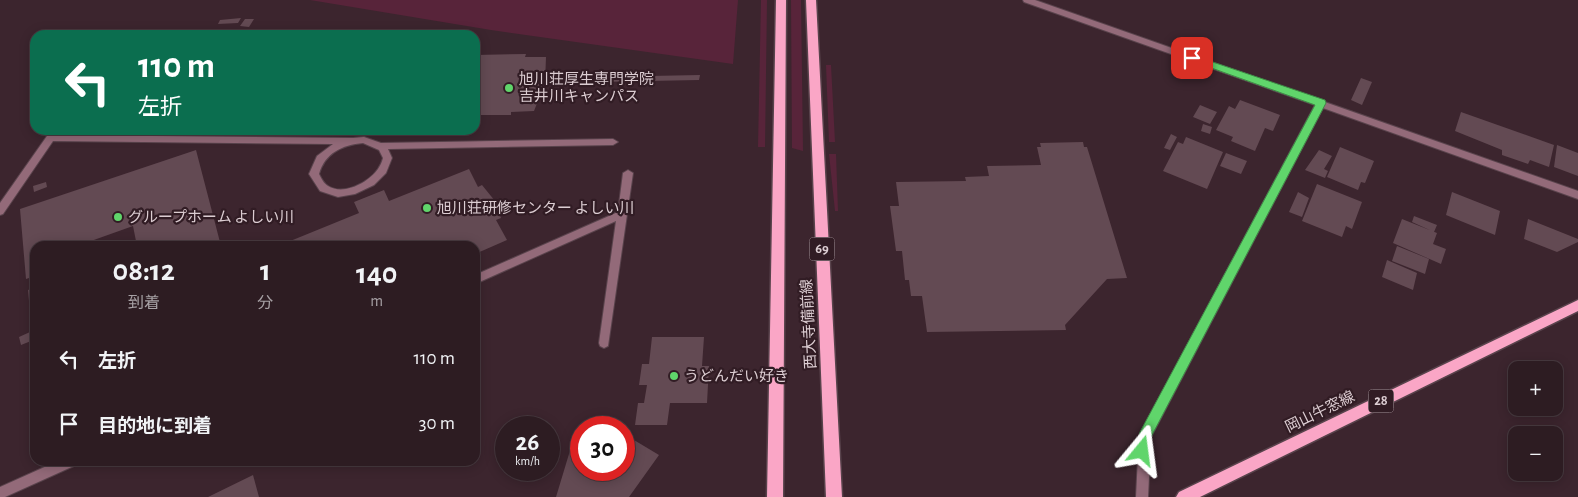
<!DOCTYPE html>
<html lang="ja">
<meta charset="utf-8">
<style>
body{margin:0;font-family:"Alegreya Sans","Noto Sans JP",sans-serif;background:#39292f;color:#f1f3f6;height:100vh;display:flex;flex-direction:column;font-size:19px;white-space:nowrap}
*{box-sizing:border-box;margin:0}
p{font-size:16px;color:#a7a1a5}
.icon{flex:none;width:28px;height:28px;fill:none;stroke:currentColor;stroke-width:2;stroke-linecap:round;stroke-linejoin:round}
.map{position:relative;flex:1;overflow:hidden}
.details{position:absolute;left:30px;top:241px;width:450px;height:225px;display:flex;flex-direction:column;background:#2d1c22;border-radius:15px;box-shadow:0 2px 12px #0003,0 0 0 1px #483a40}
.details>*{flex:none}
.banner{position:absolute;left:30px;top:30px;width:450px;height:105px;border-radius:15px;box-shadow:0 2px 12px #0003,0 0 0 1px #483a40;background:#0b6e4f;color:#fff;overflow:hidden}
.fabs{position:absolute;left:1508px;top:361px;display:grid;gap:10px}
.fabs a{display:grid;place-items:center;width:55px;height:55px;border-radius:10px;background:#2d1c22;box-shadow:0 2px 12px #0003,0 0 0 1px #483a40;font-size:25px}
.speed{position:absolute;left:495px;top:416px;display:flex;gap:10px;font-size:25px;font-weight:700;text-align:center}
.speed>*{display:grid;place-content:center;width:65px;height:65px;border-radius:50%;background:#2d1c22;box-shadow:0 2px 12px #0003,0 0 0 1px #483a40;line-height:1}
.speed small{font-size:12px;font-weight:400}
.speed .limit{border:8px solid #d22;background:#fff;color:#111}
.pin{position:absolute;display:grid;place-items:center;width:42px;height:42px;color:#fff;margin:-21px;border-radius:10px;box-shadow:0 2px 8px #0006}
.me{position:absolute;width:55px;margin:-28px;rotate:16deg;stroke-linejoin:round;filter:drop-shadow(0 0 4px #0008)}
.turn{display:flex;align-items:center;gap:18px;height:105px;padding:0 25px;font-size:22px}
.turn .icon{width:65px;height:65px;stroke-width:2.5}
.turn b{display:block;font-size:35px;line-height:42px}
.eta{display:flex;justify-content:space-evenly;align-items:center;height:85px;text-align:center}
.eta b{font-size:30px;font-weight:700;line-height:35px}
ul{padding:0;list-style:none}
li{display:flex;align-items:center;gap:15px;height:65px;padding:0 25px}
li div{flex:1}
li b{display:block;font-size:19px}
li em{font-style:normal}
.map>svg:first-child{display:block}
.green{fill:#58243a}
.building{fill:#634a53}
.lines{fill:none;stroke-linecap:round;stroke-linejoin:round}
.lane-casing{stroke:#59434c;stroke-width:2}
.street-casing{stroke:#59434c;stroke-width:2}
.primary-casing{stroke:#59434c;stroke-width:3}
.lane{fill:#936a79;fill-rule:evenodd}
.street{fill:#936a79;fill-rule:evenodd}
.primary{fill:#faa6c6;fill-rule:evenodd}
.route{fill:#60d56b;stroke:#3e8a46}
.poi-dot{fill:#60d56b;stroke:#311c24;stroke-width:2}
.labels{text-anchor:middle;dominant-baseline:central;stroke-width:4.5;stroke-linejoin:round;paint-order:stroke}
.shield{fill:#311c24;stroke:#a9989e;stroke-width:1}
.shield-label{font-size:14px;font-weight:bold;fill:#dccdd2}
.poi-label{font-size:15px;fill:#dccdd2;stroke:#311c24;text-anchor:start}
.street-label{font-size:15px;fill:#dccdd2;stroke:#311c24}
</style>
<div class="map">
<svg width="1578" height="497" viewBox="0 0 1578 497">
<rect width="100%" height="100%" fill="#3c252e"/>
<path class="green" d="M310 0H738L733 64 491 30Z
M761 0H767L765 147H758Z
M791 0H801L803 151 792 148Z
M826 65H831L835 142H829Z
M829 154H836L838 211H835Z"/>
<path class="building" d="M241 18 238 23 218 24 220 20Z
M245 19H254L249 27 240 26Z
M526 54 525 57H546L545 83 534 111 511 112V115H475V55Z
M700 75 699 80 597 82 598 77Z
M1361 78 1372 82 1362 105 1351 100Z
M1240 100 1280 115 1273 131 1265 128 1255 151 1231 141 1233 137 1216 130 1229 106 1235 109Z
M1200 105 1217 112 1210 124 1193 117Z
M1461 112 1554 145 1549 167 1530 160 1528 164 1502 155V150L1455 131Z
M1203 124 1212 127 1210 134 1201 131Z
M1171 134 1177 137 1170 150 1164 148Z
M1186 137 1223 152 1207 189 1163 171 1178 142 1183 144Z
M1083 142 1084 147H1087L1127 278 1107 279 1065 325 1066 330 927 332 922 296H911L909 280H905L902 251H896L890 206H899L896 182 966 181 965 177 989 176 987 166 1041 165 1037 147H1041L1040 143Z
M1557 145 1578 153V176L1554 167Z
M1340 147 1374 161 1365 183 1361 182 1358 190 1327 177Z
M196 150 221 246H137L133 226 77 246H35V276L26 279 20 209Z
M1319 150 1332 156 1324 169 1328 171 1325 178 1305 170Z
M1226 153 1247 161 1241 174 1220 166Z
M469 169 478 187 482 185 495 201 501 218 496 220 507 240 475 254V246H278L359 213 354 202 384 190 389 201Z
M46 182 47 187 34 192 33 186Z
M1317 184 1362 202 1352 229 1346 226 1342 237 1302 221Z
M1298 192 1309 198 1302 217 1289 212Z
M1452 192 1500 211 1495 235 1446 215Z
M1414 216 1437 225 1434 232 1412 222Z
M1402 219 1437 233 1433 244 1446 249 1441 264 1393 243Z
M1528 219 1578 239V242L1557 252 1524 239Z
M1397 246 1429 259 1425 274 1392 261Z
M1387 260 1417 273 1413 290 1382 277Z
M35 287V333L32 334 28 290Z
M30 332 31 341 21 345 19 337Z
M652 337H704L702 366H709L707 403H670L667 425H635L638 403H644L647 385H639L642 364H649Z
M624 434 659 455 629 497H556L572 444 581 442V470H624Z
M253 475 259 497H208Z"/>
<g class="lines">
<g class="lane-casing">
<path id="lane" d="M50 135 353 138 364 137 381 143 613 139 618 142 613 145 388 149 392 158 386 173 374 185 355 194 338 197 320 191 309 174 317 156 333 144 53 141 3 214 0 215V203L47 136ZM363 143 379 150 383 158C382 162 380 166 378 169 369 182 344 196 328 186 324 184 321 178 319 174 325 153 342 145 363 143Z
M628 170 633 173 608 346 604 348 600 346 599 343 616 221 475 284V275L618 212 623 173Z
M58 461H78L76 465 5 497H0V487Z"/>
</g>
<g class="street-casing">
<path id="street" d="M1023 0H1035L1578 191V199L1323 108 1151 437 1148 497H1136L1139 436 1141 432 1315 105 1024 2Z"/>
</g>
<g class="primary-casing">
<path id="primary" d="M776 0H786L783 497H767Z
M806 0H816L842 497H826Z
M1578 300V311L1200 497H1176L1179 492Z"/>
</g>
<use href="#lane" class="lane"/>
<use href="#street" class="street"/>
<use href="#primary" class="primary"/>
</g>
<path class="route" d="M1192 55 1325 100 1326 103 1151 437 1147 456 1142 458 1138 456 1136 451 1140 432 1315 105 1189 60 1188 58Z"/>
<g class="poi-dot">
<circle cx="509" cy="88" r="5"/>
<circle cx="427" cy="208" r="5"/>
<circle cx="118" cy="217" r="5"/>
<circle cx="674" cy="376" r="5"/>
</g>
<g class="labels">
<g class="shield">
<rect x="809.5" y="237.5" width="25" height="23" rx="4"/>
<rect x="1368.5" y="389.5" width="25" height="23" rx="4"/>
</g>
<g class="shield-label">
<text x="822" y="249">69</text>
<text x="1381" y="401">28</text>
</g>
<g class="poi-label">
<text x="519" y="79">旭川荘厚生専門学院<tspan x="519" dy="17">吉井川キャンパス</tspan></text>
<text x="437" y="208">旭川荘研修センター よしい川</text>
<text x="128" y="217">グループホーム よしい川</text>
<text x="684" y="376">うどんだい好き</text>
</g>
<g class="street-label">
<text transform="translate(809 324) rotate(-93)">西大寺備前線</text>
<text transform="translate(1320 412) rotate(-26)">岡山牛窓線</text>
</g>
</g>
</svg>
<div class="fabs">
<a>+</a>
<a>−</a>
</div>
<div class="speed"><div>26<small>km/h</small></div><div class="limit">30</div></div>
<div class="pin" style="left:1192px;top:58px;background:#d93025"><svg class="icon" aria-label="arrive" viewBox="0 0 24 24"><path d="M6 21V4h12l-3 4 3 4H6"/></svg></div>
<svg class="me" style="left:1142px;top:451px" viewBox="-20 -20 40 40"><path d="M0-17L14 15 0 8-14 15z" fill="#60d56b" stroke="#fff" stroke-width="4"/></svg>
<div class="banner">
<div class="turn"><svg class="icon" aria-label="left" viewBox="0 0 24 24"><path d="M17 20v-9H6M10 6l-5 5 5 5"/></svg><div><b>110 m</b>左折</div></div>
</div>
<section class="details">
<div class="eta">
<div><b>08:12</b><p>到着</p></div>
<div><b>1</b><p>分</p></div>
<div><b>140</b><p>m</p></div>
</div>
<ul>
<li><svg class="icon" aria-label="left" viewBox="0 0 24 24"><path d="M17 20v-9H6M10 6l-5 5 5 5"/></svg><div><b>左折</b></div><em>110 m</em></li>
<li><svg class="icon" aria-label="arrive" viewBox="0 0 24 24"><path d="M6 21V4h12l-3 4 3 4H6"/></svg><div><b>目的地に到着</b></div><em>30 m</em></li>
</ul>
</section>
</div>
